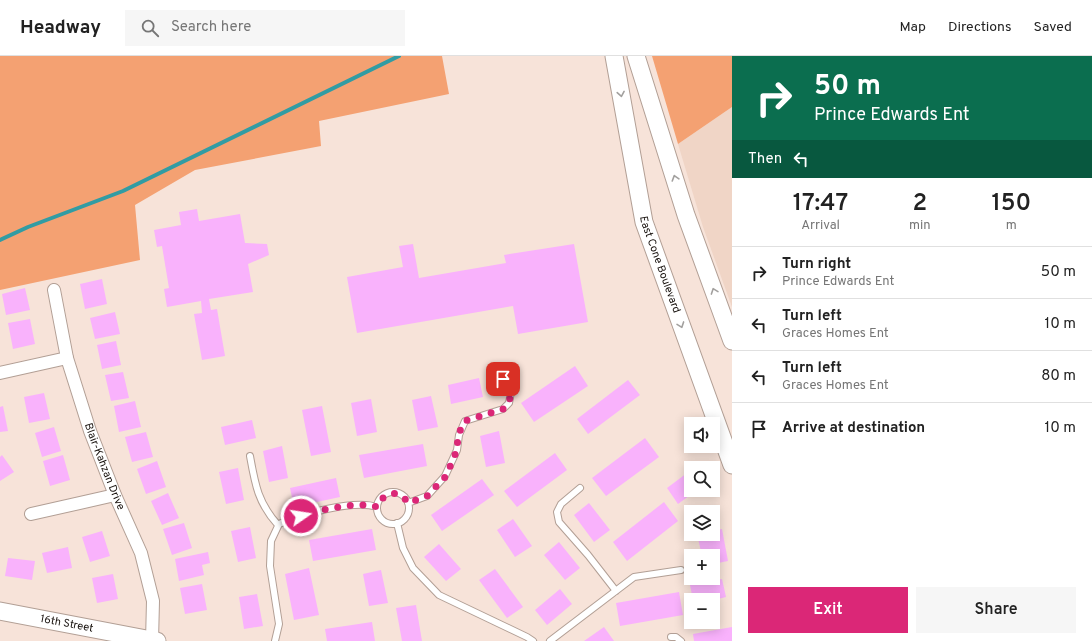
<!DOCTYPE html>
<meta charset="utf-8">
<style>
body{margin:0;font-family:Overpass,sans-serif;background:#f6f6f6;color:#222;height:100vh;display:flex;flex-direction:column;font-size:15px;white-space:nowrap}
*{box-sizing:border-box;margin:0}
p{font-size:13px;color:#767676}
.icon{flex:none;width:22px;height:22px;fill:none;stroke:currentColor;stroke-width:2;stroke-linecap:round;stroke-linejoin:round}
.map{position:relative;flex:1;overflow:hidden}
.drawer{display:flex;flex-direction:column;background:#fff;width:360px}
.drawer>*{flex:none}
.guide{background:#0b6e4f;color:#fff;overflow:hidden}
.controls{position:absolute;left:684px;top:361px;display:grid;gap:8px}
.controls a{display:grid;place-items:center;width:36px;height:36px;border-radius:0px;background:#fff;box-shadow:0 2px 10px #0003;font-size:20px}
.pin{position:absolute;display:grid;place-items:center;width:34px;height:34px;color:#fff;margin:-17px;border-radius:8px;box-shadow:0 2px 6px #0006}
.me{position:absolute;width:44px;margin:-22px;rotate:77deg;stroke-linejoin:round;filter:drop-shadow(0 0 3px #0008)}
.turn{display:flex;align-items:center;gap:14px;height:84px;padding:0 16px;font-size:18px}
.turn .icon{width:52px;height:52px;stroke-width:2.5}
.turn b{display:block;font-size:28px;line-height:34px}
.then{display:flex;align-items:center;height:38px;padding:0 16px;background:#0003;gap:8px;font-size:15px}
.eta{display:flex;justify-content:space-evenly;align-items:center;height:68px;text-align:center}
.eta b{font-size:24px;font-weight:600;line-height:28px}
.cta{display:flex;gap:8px;margin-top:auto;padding:8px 16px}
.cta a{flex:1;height:46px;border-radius:0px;background:#db2777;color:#fff;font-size:16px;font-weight:600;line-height:46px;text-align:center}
.cta a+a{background:#f6f6f6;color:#222}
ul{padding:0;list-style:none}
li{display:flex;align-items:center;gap:12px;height:52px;padding:0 16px;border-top:1px solid #e0e0e0}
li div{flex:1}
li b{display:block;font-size:15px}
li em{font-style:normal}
header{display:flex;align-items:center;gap:24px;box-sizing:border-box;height:56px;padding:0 20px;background:#fff;border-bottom:1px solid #e0e0e0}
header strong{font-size:19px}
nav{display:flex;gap:22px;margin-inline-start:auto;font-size:14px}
.search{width:280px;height:36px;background:#f6f6f6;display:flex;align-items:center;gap:10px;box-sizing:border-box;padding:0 14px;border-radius:0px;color:#767676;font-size:15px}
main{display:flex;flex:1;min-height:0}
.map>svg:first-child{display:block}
.built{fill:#f0d5c6}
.green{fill:#f4a172}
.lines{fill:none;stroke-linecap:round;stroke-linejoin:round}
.stream{stroke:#319ca3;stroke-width:4}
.building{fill:#f9b2fc}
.lane-casing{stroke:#b29f95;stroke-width:8}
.street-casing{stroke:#b29f95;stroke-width:14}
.secondary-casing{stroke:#b29f95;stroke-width:19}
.lane{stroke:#fff;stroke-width:6}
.street{stroke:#fff;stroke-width:12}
.secondary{stroke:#fff;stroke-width:17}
.oneway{stroke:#a2a09e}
.route{stroke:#db2777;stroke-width:7;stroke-dasharray:0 12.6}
.labels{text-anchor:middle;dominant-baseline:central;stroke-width:4;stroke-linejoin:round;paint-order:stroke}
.street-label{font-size:11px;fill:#17110d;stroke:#fef2ec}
</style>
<header>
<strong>Headway</strong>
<div class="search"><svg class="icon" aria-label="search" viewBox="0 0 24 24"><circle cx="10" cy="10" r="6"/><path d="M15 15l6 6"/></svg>Search here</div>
<nav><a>Map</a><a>Directions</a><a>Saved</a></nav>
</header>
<main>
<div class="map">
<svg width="732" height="585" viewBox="0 0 732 585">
<rect width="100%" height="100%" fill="#f7e3d9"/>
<path class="built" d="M732 51V251L703 171 678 88Z"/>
<path class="green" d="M0 0H442L449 38 319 65 321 90 195 114 135 149 140 204 0 234Z
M652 0H732V51L678 88Z"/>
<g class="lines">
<path class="stream" d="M0 184 28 171 123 135 399 0"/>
</g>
<path class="building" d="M197 153 199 165 240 158 245 187 267 188 269 199 248 208 253 236 209 243 211 254 217 253 225 300 202 304 194 258 202 257 201 245 167 251 164 233 169 232 162 190 157 191 154 174 181 169 179 156Z
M413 188 419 222 506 207 504 199 574 188 588 266 518 278 513 250 357 277 347 221 403 211 399 190Z
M102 223 107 248 85 253 80 228Z
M25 232 30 254 6 259 2 238Z
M115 256 120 278 95 283 90 262Z
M30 263 35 288 13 293 8 267Z
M116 285 121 309 102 313 97 289Z
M575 310 588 330 534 366 521 347Z
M123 316 129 342 111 345 105 319Z
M479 322 483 341 451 348 448 329Z
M628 324 640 339 588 378 577 363Z
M44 337 50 363 29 367 24 341Z
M431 340 438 371 418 375 412 344Z
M371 343 377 376 357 380 351 347Z
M135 345 141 371 119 376 114 350Z
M3 350 8 375 0 376V351Z
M322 350 331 396 311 400 302 354Z
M252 364 256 382 225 389 221 371Z
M54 371 61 395 42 401 35 377Z
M499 375 505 407 486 411 480 380Z
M146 376 153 401 132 406 125 381Z
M645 382 659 401 606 440 592 422Z
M423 388 427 410 364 422 359 399Z
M282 390 288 422 269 426 263 395Z
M555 397 567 414 517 451 504 435Z
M2 399 14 416 0 425V401Z
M63 399 70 424 50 430 43 405Z
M157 405 166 431 146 438 137 413Z
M238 412 244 444 226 448 219 416Z
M691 414V434H697L678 448 667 432Z
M336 422 340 441 294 451 290 432Z
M482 423 494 439 442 475 431 459Z
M168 437 179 462 162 469 151 445Z
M664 446 678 465 627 505 613 486Z
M589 447 610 474 594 486 574 459Z
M513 463 532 490 515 501 497 474Z
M184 467 192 492 172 499 163 473Z
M250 471 256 502 238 506 231 475Z
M372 473 376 494 313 505 309 484Z
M722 473 728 505 713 508V500H702L697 478H713V475Z
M102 475 110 500 90 506 82 481Z
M559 486 580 512 565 524 544 499Z
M439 488 461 513 446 525 424 501Z
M68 491 72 512 47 517 42 497Z
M208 496 210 507 202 509 204 519 179 525 175 503Z
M8 502 35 505 32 524 5 520Z
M309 512 319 559 294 564 285 518Z
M495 513 523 551 507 562 479 524Z
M381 514 388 547 369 550 363 518Z
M113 518 118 543 97 547 92 522Z
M722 523 726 541 714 544H693L690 529Z
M202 528 207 554 185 558 180 532Z
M560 533 572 548 547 569 535 554Z
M679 536 683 559 620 570 616 547Z
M257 538 263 570 244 573 239 541Z
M416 549 422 585H402L396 552Z
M372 566 375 585H327L325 573Z
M604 571 614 585H584Z
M732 571V585H694L693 578Z"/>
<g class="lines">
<g class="lane-casing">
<path id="lane" d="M250 400C255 428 258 447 278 469
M580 432 561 448 557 456 559 466 588 499 616 535
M377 452a16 16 0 1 1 32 0a16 16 0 1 1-32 0Z
M408 447 427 440 445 420 457 394 459 379 465 365 503 353 509 347 511 336 503 323
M397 467 403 492 413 512 439 539 527 581 533 585
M671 581H676L681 585
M275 585 279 568 270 510 271 485 279 468C302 458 354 443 377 451
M550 585 634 521 681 514"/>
</g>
<g class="street-casing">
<g id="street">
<path id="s1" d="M54 234 67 302 90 375 115 439 141 497 153 545 152 585"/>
<path d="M0 317 67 302"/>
<path d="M31 458 115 439"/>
</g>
</g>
<g class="secondary-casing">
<g id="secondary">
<path id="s2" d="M614 0 644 166 732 409"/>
<path d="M636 0 686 159 732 285"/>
<path id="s3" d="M0 555 157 585"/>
</g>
</g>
<use href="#lane" class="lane"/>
<use href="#street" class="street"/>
<use href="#secondary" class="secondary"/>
</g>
<defs><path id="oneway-chevron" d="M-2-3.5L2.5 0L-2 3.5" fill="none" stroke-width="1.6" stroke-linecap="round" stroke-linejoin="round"/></defs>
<g class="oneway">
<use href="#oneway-chevron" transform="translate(621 38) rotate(80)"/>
<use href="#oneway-chevron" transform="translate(675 122) rotate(-107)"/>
<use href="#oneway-chevron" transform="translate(714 235) rotate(-110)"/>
<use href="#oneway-chevron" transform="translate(681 269) rotate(70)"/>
</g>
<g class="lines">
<path class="route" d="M301 460C320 454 358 445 377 451 383 436 399 432 408 447L427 440 446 420 457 394 458 379 465 365 503 353 509 347 511 336 503 323"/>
</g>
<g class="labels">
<g class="street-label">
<text stroke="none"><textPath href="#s2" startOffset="214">East Cone Boulevard</textPath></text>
<text stroke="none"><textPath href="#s1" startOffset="184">Blair-Kahzan Drive</textPath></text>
<text stroke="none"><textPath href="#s3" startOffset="68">16th Street</textPath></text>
</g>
</g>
</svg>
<div class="controls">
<a><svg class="icon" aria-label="sound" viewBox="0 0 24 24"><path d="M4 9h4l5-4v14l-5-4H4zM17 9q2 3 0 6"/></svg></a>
<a><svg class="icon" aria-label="search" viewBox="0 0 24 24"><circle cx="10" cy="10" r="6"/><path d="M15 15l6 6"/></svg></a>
<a><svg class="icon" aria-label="layers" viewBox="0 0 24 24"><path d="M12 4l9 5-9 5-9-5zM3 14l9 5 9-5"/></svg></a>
<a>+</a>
<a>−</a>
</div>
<div class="pin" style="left:503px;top:323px;background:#d93025"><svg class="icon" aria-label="arrive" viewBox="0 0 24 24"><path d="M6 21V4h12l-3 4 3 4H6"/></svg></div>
<svg class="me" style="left:301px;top:460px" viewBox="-20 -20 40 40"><circle r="17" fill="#db2777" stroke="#fff" stroke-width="3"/><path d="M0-11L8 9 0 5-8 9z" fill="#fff"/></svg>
</div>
<section class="drawer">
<div class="guide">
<div class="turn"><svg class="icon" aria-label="right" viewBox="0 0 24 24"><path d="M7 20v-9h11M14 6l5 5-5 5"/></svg><div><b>50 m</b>Prince Edwards Ent</div></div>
<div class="then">Then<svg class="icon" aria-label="left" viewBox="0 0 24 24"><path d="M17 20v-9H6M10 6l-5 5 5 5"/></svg></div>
</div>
<div class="eta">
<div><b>17:47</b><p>Arrival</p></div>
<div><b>2</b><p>min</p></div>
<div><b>150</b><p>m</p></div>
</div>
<ul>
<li><svg class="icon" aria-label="right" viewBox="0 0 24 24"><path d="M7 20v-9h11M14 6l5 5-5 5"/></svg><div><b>Turn right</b><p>Prince Edwards Ent</p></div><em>50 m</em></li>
<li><svg class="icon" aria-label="left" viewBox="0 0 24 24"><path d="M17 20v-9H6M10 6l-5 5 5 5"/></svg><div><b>Turn left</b><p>Graces Homes Ent</p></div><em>10 m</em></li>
<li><svg class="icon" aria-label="left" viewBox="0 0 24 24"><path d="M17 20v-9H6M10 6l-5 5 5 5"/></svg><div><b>Turn left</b><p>Graces Homes Ent</p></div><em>80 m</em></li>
<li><svg class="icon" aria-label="arrive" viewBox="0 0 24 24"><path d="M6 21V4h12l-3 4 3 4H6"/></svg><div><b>Arrive at destination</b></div><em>10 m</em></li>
</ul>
<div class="cta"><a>Exit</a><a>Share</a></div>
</section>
</main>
